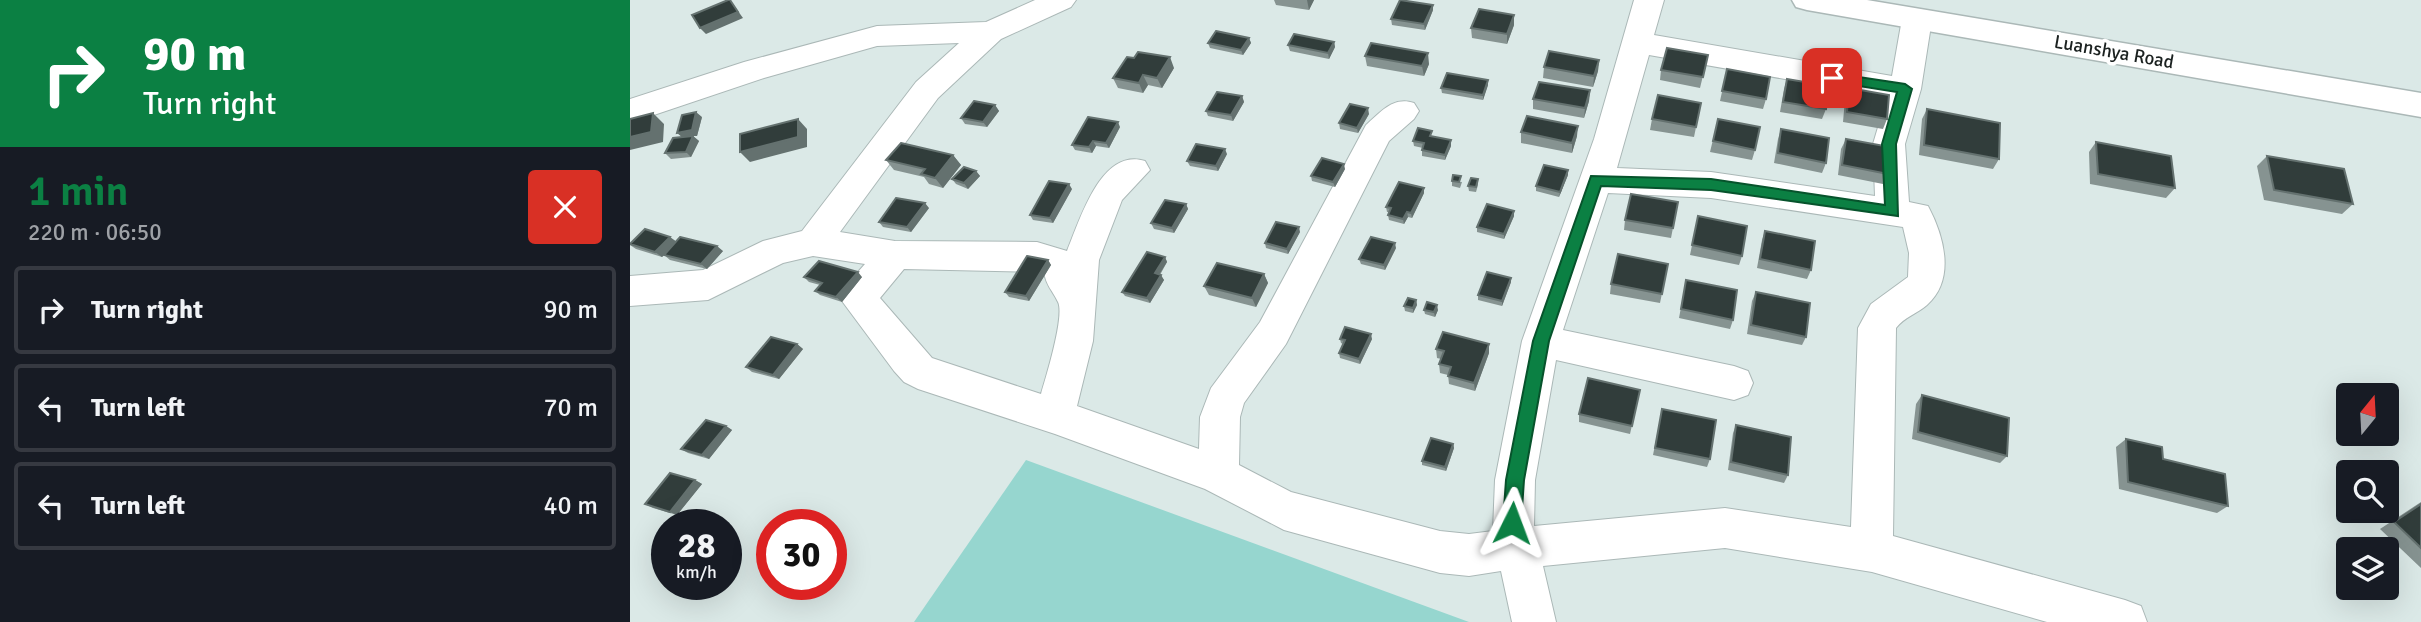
<!DOCTYPE html>
<meta charset="utf-8">
<style>
body{margin:0;font-family:Signika,sans-serif;background:#20242c;color:#f1f3f6;height:100vh;display:flex;flex-direction:column;font-size:26px;white-space:nowrap}
*{box-sizing:border-box;margin:0}
p{font-size:23px;color:#9ea1a6}
.icon{flex:none;width:38px;height:38px;fill:none;stroke:currentColor;stroke-width:2;stroke-linecap:round;stroke-linejoin:round}
.map{position:relative;flex:1;overflow:hidden}
.sheet{display:flex;flex-direction:column;background:#171b24;width:630px}
.sheet>*{flex:none}
.guide{background:#0b8043;color:#fff;overflow:hidden}
.needle{width:46px;rotate:18deg}
.controls{position:absolute;left:1706px;top:383px;display:grid;gap:14px}
.controls a{display:grid;place-items:center;width:63px;height:63px;border-radius:7px;background:#171b24;box-shadow:0 7px 28px #0002;font-size:35px}
.speed{position:absolute;left:21px;top:509px;display:flex;gap:14px;font-size:35px;font-weight:700;text-align:center}
.speed>*{display:grid;place-content:center;width:91px;height:91px;border-radius:50%;background:#171b24;box-shadow:0 7px 28px #0002;line-height:1}
.speed small{font-size:18px;font-weight:400}
.speed .limit{border:10px solid #d22;background:#fff;color:#111}
.pin{position:absolute;display:grid;place-items:center;width:60px;height:60px;color:#fff;margin:-30px;border-radius:14px;box-shadow:0 4px 10px #0006}
.me{position:absolute;width:77px;margin:-38px;rotate:3deg;stroke-linejoin:round;filter:drop-shadow(0 0 5px #0008)}
.turn{display:flex;align-items:center;gap:24px;height:147px;padding:0 28px;font-size:32px}
.turn .icon{width:91px;height:91px;stroke-width:2.5}
.turn b{display:block;font-size:49px;line-height:60px}
.round{display:grid;place-items:center;flex:none;width:74px;height:74px;border-radius:7px;background:#20242c}
.headline{display:flex;align-items:center;justify-content:space-between;height:119px;padding:0 28px}
h1{font-size:42px;font-weight:600;line-height:52px;color:#0b8043}
ul{padding:0;list-style:none}
li{display:flex;align-items:center;gap:21px;height:88px;margin:0 14px 10px;padding:0 14px;border:4px solid #363941;border-radius:7px}
li div{flex:1}
li b{display:block;font-size:26px}
li em{font-style:normal}
main{display:flex;flex:1;min-height:0}
.map>svg:first-child{display:block}
.green{fill:#96d6cf}
.lines{fill:none;stroke-linecap:round;stroke-linejoin:round}
.minor-casing{stroke:#abb8b7;stroke-width:2}
.highway-casing{stroke:#abb8b7;stroke-width:3}
.minor{fill:#fff;fill-rule:evenodd}
.highway{fill:#fff;fill-rule:evenodd}
.wall{fill:#869391}
.shaded-wall{fill:#64716f}
.building{fill:#313d3b;stroke:#64716f;stroke-width:2}
.route{fill:#0b8043;stroke:#07532c;stroke-width:2}
.labels{text-anchor:middle;dominant-baseline:central;stroke-width:7;stroke-linejoin:round;paint-order:stroke}
.street-label{font-size:19px;fill:#1b2120;stroke:#fff}
</style>
<main>
<section class="sheet">
<div class="guide">
<div class="turn"><svg class="icon" aria-label="right" viewBox="0 0 24 24"><path d="M7 20v-9h11M14 6l5 5-5 5"/></svg><div><b>90 m</b>Turn right</div></div>
</div>
<div class="headline"><div><h1>1 min</h1><p>220 m · 06:50</p></div><a class="round" style="background:#d93025;color:#fff"><svg class="icon" aria-label="close" viewBox="0 0 24 24"><path d="M6 6l12 12M18 6L6 18"/></svg></a></div>
<ul>
<li><svg class="icon" aria-label="right" viewBox="0 0 24 24"><path d="M7 20v-9h11M14 6l5 5-5 5"/></svg><div><b>Turn right</b></div><em>90 m</em></li>
<li><svg class="icon" aria-label="left" viewBox="0 0 24 24"><path d="M17 20v-9H6M10 6l-5 5 5 5"/></svg><div><b>Turn left</b></div><em>70 m</em></li>
<li><svg class="icon" aria-label="left" viewBox="0 0 24 24"><path d="M17 20v-9H6M10 6l-5 5 5 5"/></svg><div><b>Turn left</b></div><em>40 m</em></li>
</ul>
</section>
<div class="map">
<svg width="1791" height="622" viewBox="0 0 1791 622">
<rect width="100%" height="100%" fill="#dbe9e7"/>
<path class="green" d="M396 460 839 622H284Z"/>
<g class="lines">
<g class="minor-casing">
<path id="minor" d="M405 0H446L441 7 371 39 308 98 210 232 265 241 407 242 437 251C450 220 471 147 515 161L520 170 492 200 469 260 463 341 447 406 569 449 570 417 581 388 630 322 736 125C751 112 763 96 784 103L789 111 784 119 759 141 656 344 614 403 610 417 609 465 661 492 810 531 839 534 863 531 865 480 892 341 964 139 1004 0H1034L1024 35 1262 76 1272 19 1277 12 1287 9 1297 12 1302 19 1291 89 1275 144 1279 202 1298 206C1314 236 1326 279 1297 305 1287 314 1274 317 1266 328L1263 536 1495 600 1511 606 1517 622H1417L1242 572 1095 548 913 566 926 622H882L871 571 839 576 810 573 654 530 575 489 425 434 288 389 274 382 264 371 212 301 220 281 235 264 183 256 153 263 78 300 0 306V276L73 270 133 241 172 231 286 82 329 43 247 46 134 78 0 123V99L114 62 247 26 356 22ZM1019 55 1257 97 1243 144 1245 196 1081 172 987 168ZM978 193 1081 198 1273 227 1279 253 1278 277 1241 304 1228 328 1221 527 1095 508 904 526 905 480 926 360 1104 400 1118 395 1123 383 1118 371 1104 366 933 330ZM274 269 414 272C416 286 423 291 428 302 435 316 416 377 411 394L302 358 250 298Z"/>
</g>
<g class="highway-casing">
<path id="highway" d="M1162 0H1237L1791 93V117L1177 10 1166 7Z"/>
</g>
<use href="#minor" class="minor"/>
<use href="#highway" class="highway"/>
</g>
<path class="wall" d="M644 0H684L679 10 646 5Z
M803 10 795 30 762 25 761 19Z
M884 25 877 44 842 38 841 28Z
M619 38 621 43 613 55 580 48 578 43Z
M704 42 705 47 699 59 660 51 658 45Z
M1078 55 1070 88 1030 80 1031 70Z
M735 56 799 64 794 76 737 66Z
M969 60 968 71 963 87 913 78 914 67Z
M544 68 532 88 518 85 513 93 488 88 483 78Z
M1097 69 1136 99 1133 109 1090 101Z
M1157 79 1196 109 1192 119 1150 112 1154 89Z
M858 85 853 100 812 93 811 88Z
M1219 88 1257 119 1253 129 1213 122 1215 99Z
M960 90 959 101 954 118 903 109V99Z
M612 96 614 102 603 121 578 116 576 111Z
M1071 103 1064 137 1020 130 1022 119Z
M365 105 369 111 357 127 335 124 331 118Z
M1297 109 1369 159 1363 169 1289 155 1292 119Z
M739 114 728 133 710 129 709 123Z
M72 117 67 136H63L69 141 61 157 41 159 35 153Z
M1088 119 1125 150 1122 160 1080 152Z
M490 127 479 148 466 146 462 153 445 150 442 145Z
M1151 129 1196 163 1192 173 1144 163 1148 139Z
M891 132 947 136 942 153 891 143Z
M803 137 821 140V146L815 160 792 156V150L793 148 784 146 783 141Z
M1216 139 1258 174 1253 184 1208 175 1211 149Z
M1466 142 1545 188 1536 198 1460 184 1459 152Z
M597 154 588 171 560 166 557 161Z
M323 155 331 165 313 188 299 184 294 177 264 170 256 160Z
M1637 156 1723 204 1712 214 1634 200 1627 166Z
M715 169 705 187 682 181 681 176Z
M346 171 350 176 338 189 326 184 322 179Z
M938 175 929 197 906 191V186Z
M848 179V185L846 192 839 191 838 186Z
M822 181 832 182 830 188 822 186Z
M794 188V193L782 218 778 217 774 224 759 220 758 215 759 212H757L756 207Z
M442 189 423 223 403 220 400 215Z
M1048 202 1041 238 994 230 995 220Z
M556 204 558 209 544 233 524 229 521 223Z
M299 208 281 232 253 227 249 222Z
M884 211V216L874 239 847 232V227Z
M1068 216 1112 256 1109 265 1060 255Z
M1135 231 1181 270 1177 279 1127 268 1132 240Z
M670 232 658 254 636 248 635 243Z
M46 242 93 251 77 269 40 260 34 255 32 257 6 249 0 245Z
M766 248 755 270 731 264 729 259Z
M535 257 537 262 530 275 534 280 520 303 495 296 492 292Z
M418 260 421 265 399 301 379 297 375 292Z
M1038 264 1030 303 980 294 981 284Z
M634 274 638 283 626 307 579 295 574 286Z
M174 277H232L212 302 190 295 185 291 190 285 179 282Z
M1056 280 1103 320 1100 329 1049 318Z
M881 282 872 306 848 300V295Z
M1126 292 1176 337 1172 345 1117 334 1122 301Z
M786 300 787 305 783 313 775 311 774 306Z
M794 310H808L805 317 795 314Z
M710 339H742L730 364 710 358 709 353 713 344 711 343Z
M167 344 173 349 149 379 122 372 116 367Z
M806 349 859 353 845 391 819 384 818 375 810 373 809 364 811 359 807 358Z
M1010 390 1000 434 949 422V414Z
M1292 395 1377 456 1370 463 1282 439 1286 404Z
M1032 409 1080 459 1077 467 1023 455Z
M1106 425 1158 475 1154 483 1098 470 1103 433Z
M96 426 102 430 79 459 58 453 51 449Z
M1496 439 1533 459 1598 506 1587 513 1489 489 1486 447Z
M823 444 824 448 816 471 792 465V461Z
M65 480 72 484 47 515 23 508 15 504Z
M1791 502V568L1750 529Z"/>
<path class="shaded-wall" d="M100 0 113 18 76 34 70 28Z
M677 0H684L679 10Z
M803 5V10L795 30 794 24Z
M884 15V25L877 44V34Z
M619 38 621 43 613 55 611 50Z
M704 42 705 47 699 59 698 53Z
M798 53 799 64 794 76 792 66Z
M540 57 544 68 532 88 527 78Z
M969 60 968 71 963 87 964 76Z
M513 75 518 85 513 93 509 83Z
M858 80V85L853 100V95Z
M960 90 959 101 954 118 955 108Z
M612 96 614 102 603 121 601 115Z
M365 105 369 111 357 127 353 122Z
M738 108 739 114 728 133 727 128Z
M66 112 72 117 67 136H63L69 141 61 157 56 152 53 138 47 133Z
M23 113 34 124 33 142 0 150V137Z
M168 119 177 129V147L120 162 110 152Z
M488 122 490 127 479 148 476 143Z
M948 126 947 136 942 153V143Z
M821 140V146L815 160V155Z
M463 141 466 146 462 153 459 147Z
M595 149 597 154 588 171 586 166Z
M323 155 331 165 313 188 305 178Z
M714 164 715 169 705 187 703 182Z
M938 170V175L929 197 930 192Z
M346 171 350 176 338 189 334 183Z
M439 184 442 189 423 223 420 218Z
M794 188V193L782 218 781 213Z
M295 203 299 208 281 232 277 227Z
M556 204 558 209 544 233 542 228Z
M884 211V216L874 239V234Z
M777 212 778 217 774 224 773 219Z
M669 227 670 232 658 254 657 249Z
M40 237 47 242 32 257 25 252Z
M765 243 766 248 755 270 754 265Z
M87 246 93 251 77 269 71 264Z
M535 257 537 262 527 278 525 273Z
M418 260 421 265 399 301 396 296Z
M228 272 232 277 212 302 206 297Z
M634 274 638 283 626 307 622 298Z
M531 275 534 280 520 303 517 298Z
M881 278V282L872 306V301Z
M786 300 787 305 783 313V308Z
M807 305 808 310 805 317 804 312Z
M741 334 742 339 730 364 729 359Z
M167 344 173 349 149 379 143 375Z
M859 344V353L845 391 844 383Z
M96 426 102 430 79 459 72 455Z
M823 444 824 448 816 471 815 467Z
M65 480 72 484 47 515 40 512Z"/>
<path class="building" d="M98 0H100L108 12 70 28 62 15Z
M770 0 803 5 794 24 761 19Z
M849 9 884 15 877 34 841 28Z
M586 31 619 38 611 50 578 43Z
M664 34 704 42 698 53 658 45Z
M741 43 798 53 792 66 735 56Z
M1037 48 1078 55 1073 77 1031 70Z
M919 51 969 60 964 76 914 67Z
M508 52 540 57 527 78 513 75 509 83 483 78 497 57 504 58Z
M1097 69 1140 77 1136 99 1092 91Z
M817 73 858 80 853 95 811 88Z
M1157 79 1198 86 1196 109 1153 102Z
M909 82 960 90 955 108 903 99Z
M1219 88 1259 95 1257 119 1217 112Z
M587 92 612 96 601 115 576 111Z
M1028 95 1071 103 1066 127 1022 119Z
M344 101 365 105 353 122 331 118Z
M720 104 738 108 727 128 709 123Z
M1297 109 1370 123 1369 159 1294 145Z
M66 112 62 130 47 133 52 115Z
M23 113 21 132 0 137V119Z
M897 116 948 126 942 143 891 132Z
M458 117 488 122 476 143 463 141 459 147 442 145Z
M168 119V137L110 152V134Z
M1088 119 1130 127 1125 150 1083 141Z
M788 128 802 131 800 136 821 140 815 155 792 150 794 143 783 141Z
M1151 129 1199 138 1196 163 1148 153Z
M63 136 56 152 35 153 43 138Z
M1216 139 1260 147 1258 174 1212 165Z
M1466 142 1541 156 1545 188 1468 174Z
M271 143 323 155 305 178 291 174 295 169 256 160Z
M566 144 595 149 586 166 557 161Z
M1637 156 1714 169 1723 204 1644 190Z
M692 158 714 164 703 182 681 176Z
M914 165 938 170 930 192 906 186Z
M334 167 346 171 334 183 322 179Z
M823 175 831 176 829 182 822 181Z
M841 178 848 179 846 187 838 186Z
M419 181 439 184 420 218 400 215Z
M769 182 794 188 781 213 777 212 773 219 758 215 761 208 756 207Z
M1001 194 1048 202 1043 228 995 220Z
M266 198 295 203 277 227 249 222Z
M535 200 556 204 542 228 521 223Z
M857 204 884 211 874 234 847 227Z
M1068 216 1117 226 1112 256 1062 245Z
M646 222 669 227 657 249 635 243Z
M15 229 40 237 25 252 0 244Z
M1135 231 1185 241 1181 270 1130 259Z
M50 237 87 246 71 264 34 255Z
M741 237 765 243 754 265 729 259Z
M517 252 535 257 525 273 531 275 517 298 492 292Z
M988 254 1038 264 1032 294 981 284Z
M397 256 418 260 396 296 375 292Z
M189 261 228 272 206 297 185 291 192 283 174 277Z
M587 263 634 274 622 298 574 286Z
M857 272 881 278 872 301 848 295Z
M1056 280 1107 290 1103 320 1051 309Z
M1126 292 1180 303 1176 337 1121 325Z
M778 298 786 300 783 308 774 306Z
M797 302 807 305 804 312 794 310Z
M715 327 741 334 729 359 709 353 715 340 710 339Z
M813 332 859 344 844 383 818 376 821 367 809 364 814 351 806 349Z
M141 337 167 344 143 375 116 367Z
M958 378 1010 390 1002 426 949 414Z
M1292 395 1379 418 1377 456 1288 432Z
M1032 409 1086 420 1080 459 1025 448Z
M76 420 96 426 72 455 51 449Z
M1106 425 1161 437 1158 475 1101 462Z
M801 438 823 444 815 467 792 461Z
M1496 439 1532 447 1533 459 1595 474 1598 506 1498 482Z
M40 473 65 480 40 512 15 504Z
M1791 504V548L1764 522Z"/>
<path class="route" d="M1202 73 1275 84 1282 89 1266 144 1268 216 1081 190 971 186 919 341 894 480 891 523 889 529 882 532 876 529 873 523 876 480 903 341 961 176 1081 179 1255 205 1252 144 1267 92 1197 81V74Z"/>
<g class="labels">
<g class="street-label">
<text transform="translate(1484 52) rotate(10)">Luanshya Road</text>
</g>
</g>
</svg>
<div class="controls">
<a><svg class="needle" viewBox="-14 -14 28 28"><path d="M0-13l5 13h-10z" fill="#e53935"/><path d="M0 13l5-13h-10z" fill="#9ea1a6"/></svg></a>
<a><svg class="icon" aria-label="search" viewBox="0 0 24 24"><circle cx="10" cy="10" r="6"/><path d="M15 15l6 6"/></svg></a>
<a><svg class="icon" aria-label="layers" viewBox="0 0 24 24"><path d="M12 4l9 5-9 5-9-5zM3 14l9 5 9-5"/></svg></a>
</div>
<div class="speed"><div>28<small>km/h</small></div><div class="limit">30</div></div>
<div class="pin" style="left:1202px;top:78px;background:#d93025"><svg class="icon" aria-label="arrive" viewBox="0 0 24 24"><path d="M6 21V4h12l-3 4 3 4H6"/></svg></div>
<svg class="me" style="left:882px;top:523px" viewBox="-20 -20 40 40"><path d="M0-17L14 15 0 8-14 15z" fill="#0b8043" stroke="#fff" stroke-width="4"/></svg>
</div>
</main>
